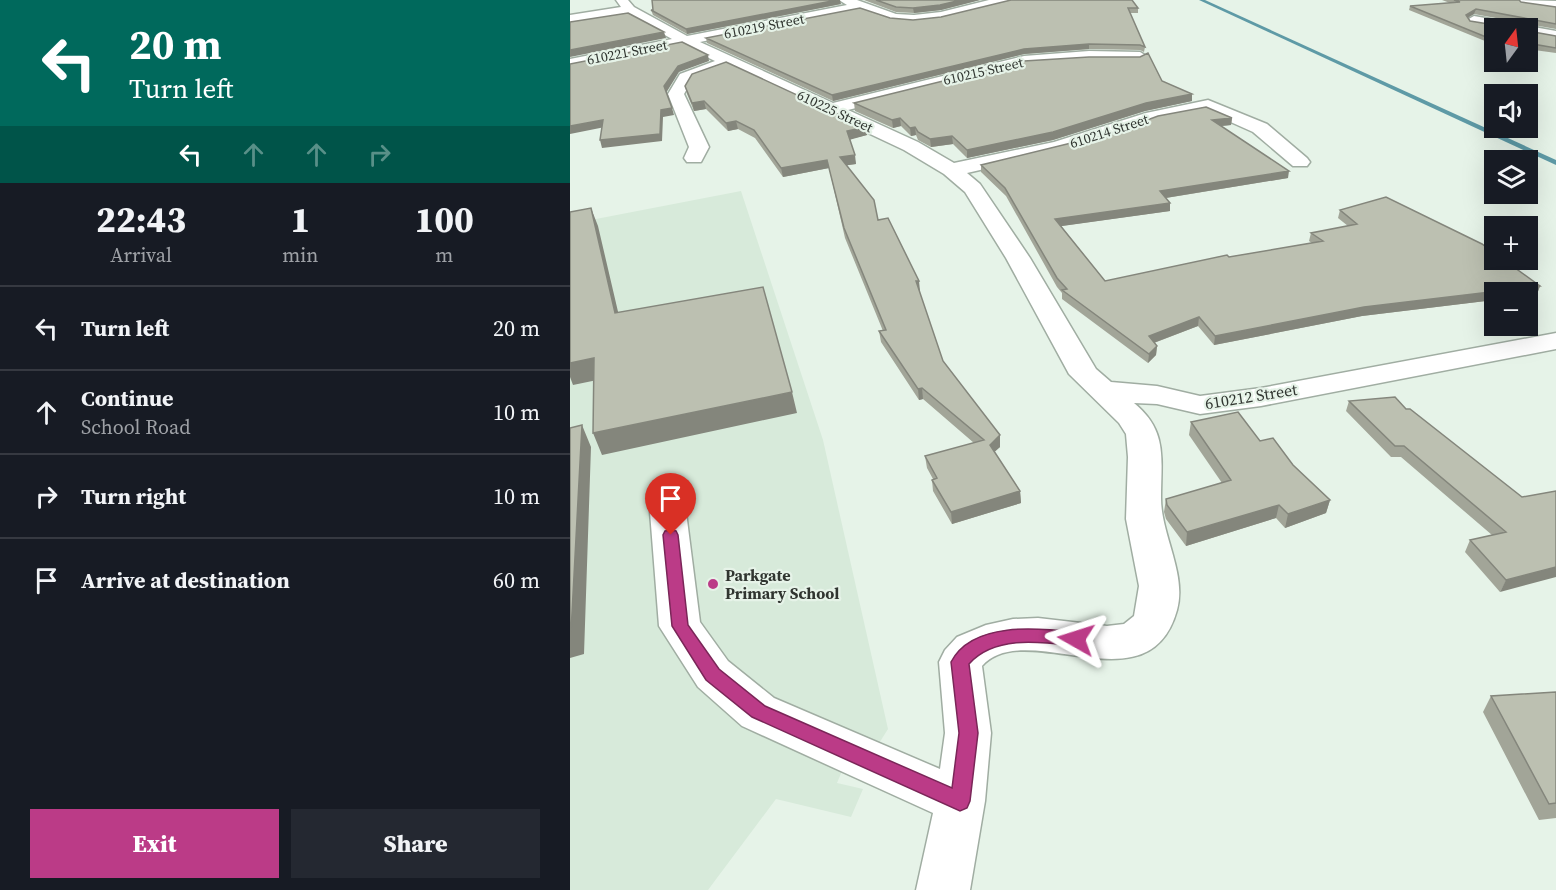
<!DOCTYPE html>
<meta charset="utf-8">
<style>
body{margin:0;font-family:"Source Serif 4",serif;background:#242831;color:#f1f3f6;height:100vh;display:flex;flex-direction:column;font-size:22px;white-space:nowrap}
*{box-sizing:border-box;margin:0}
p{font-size:20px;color:#9ea1a6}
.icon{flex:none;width:33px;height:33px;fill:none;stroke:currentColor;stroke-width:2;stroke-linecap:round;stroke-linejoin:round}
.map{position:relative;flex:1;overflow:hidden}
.panel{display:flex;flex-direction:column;background:#171b24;width:570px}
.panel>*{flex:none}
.banner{background:#00695c;color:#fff;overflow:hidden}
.needle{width:39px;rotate:15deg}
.buttons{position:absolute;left:914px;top:18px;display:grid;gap:12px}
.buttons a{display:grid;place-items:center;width:54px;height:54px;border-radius:0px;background:#171b24;box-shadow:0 6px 24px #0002;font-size:30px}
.pin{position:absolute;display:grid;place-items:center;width:51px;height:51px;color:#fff;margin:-62px -26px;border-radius:50% 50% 50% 0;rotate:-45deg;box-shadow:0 0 6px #0007}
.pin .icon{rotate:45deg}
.me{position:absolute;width:66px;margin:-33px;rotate:276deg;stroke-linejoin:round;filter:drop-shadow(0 0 4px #0008)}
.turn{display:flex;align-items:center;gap:21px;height:126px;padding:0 30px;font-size:27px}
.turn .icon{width:78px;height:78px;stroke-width:2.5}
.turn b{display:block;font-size:42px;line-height:51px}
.lanes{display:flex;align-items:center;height:57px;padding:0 30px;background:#0003;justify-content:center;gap:30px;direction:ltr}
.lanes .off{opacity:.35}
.eta{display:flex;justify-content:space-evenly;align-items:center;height:102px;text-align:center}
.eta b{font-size:36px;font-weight:800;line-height:42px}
.cta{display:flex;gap:12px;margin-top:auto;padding:12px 30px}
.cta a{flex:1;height:69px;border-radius:0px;background:#bb3b87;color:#fff;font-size:24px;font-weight:800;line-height:69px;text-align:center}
.cta a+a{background:#242831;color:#f1f3f6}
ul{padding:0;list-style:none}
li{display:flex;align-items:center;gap:18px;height:84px;padding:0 30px;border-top:2px solid #363941}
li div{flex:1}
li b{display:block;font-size:22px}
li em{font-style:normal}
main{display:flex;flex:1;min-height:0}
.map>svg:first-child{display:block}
.built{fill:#d7eada}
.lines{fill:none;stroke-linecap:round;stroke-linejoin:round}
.stream{fill:#5e9aa6;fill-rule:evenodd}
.minor-casing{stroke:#a0ada2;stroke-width:3}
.minor{fill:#fff;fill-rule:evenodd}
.wall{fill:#a2a598}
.shaded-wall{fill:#84867c}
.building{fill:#bcc0b1;stroke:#84867c;stroke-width:1.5}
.route{fill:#bb3b87;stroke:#7a2658;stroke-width:1.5}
.poi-dot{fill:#bb3b87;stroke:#e6f3e8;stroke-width:2}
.labels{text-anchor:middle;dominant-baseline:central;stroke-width:4.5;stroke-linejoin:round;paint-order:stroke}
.far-street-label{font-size:14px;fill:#303530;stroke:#e6f3e8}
.street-label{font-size:16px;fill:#303530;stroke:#e6f3e8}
.poi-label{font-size:16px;font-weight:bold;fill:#303530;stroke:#e6f3e8;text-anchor:start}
</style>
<main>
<section class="panel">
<div class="banner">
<div class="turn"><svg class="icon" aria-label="left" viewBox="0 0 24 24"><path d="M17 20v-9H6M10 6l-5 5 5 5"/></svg><div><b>20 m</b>Turn left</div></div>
<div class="lanes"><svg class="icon" aria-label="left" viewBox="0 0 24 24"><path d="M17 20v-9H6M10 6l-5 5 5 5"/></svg><svg class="icon off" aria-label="ahead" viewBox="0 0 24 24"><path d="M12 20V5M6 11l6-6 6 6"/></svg><svg class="icon off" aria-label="ahead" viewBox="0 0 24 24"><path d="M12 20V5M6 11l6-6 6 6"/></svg><svg class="icon off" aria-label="right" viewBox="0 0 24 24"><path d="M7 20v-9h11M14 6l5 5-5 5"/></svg></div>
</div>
<div class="eta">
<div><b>22:43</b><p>Arrival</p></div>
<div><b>1</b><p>min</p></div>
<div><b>100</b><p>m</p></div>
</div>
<ul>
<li><svg class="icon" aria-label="left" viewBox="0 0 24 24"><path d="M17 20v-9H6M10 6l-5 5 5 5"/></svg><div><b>Turn left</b></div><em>20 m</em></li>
<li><svg class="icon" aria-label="ahead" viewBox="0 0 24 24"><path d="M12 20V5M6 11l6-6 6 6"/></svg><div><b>Continue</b><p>School Road</p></div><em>10 m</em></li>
<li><svg class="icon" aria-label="right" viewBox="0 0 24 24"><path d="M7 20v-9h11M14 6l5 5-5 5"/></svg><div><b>Turn right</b></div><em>10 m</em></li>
<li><svg class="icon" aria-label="arrive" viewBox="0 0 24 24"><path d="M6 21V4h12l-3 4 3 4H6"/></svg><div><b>Arrive at destination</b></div><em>60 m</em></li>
</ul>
<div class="cta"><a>Exit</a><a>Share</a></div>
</section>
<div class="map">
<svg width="986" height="890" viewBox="0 0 986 890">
<rect width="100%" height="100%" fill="#e6f3e8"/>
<path class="built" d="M171 191 253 440 318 729 306 748 284 742 267 783 293 789 281 817 206 799 138 890H0V224Z"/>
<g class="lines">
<path class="stream" d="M629 0H635L986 160V165Z"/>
<g class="minor-casing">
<path id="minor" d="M46 0H58L64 7 117 36 277 5 269 0H287L326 14 344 15 371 12 419 0H442L440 3 371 20 344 23 321 21 291 10 130 42 263 103 454 56 519 51 570 52 578 57 570 62 519 61 454 66 278 110 348 142 384 163 484 142 576 113 638 100 697 124 737 158 740 162 737 166H723L683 132 636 111 587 121 541 138 493 151 397 173 410 184 460 258 526 369 541 382 587 386 630 396 691 388 986 333V349L691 406 630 414 587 404 564 403C598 431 591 458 591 498 591 535 617 574 607 610 579 711 457 616 412 666L421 733 415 801 400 890H346L363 813 172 726 128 687 89 626 80 512 85 503 98 500 111 503 116 512 130 622 158 661 204 698 370 769 375 733 369 662 375 650 387 637 416 625 443 619 468 618 537 626 554 624 564 616 569 586 556 519 558 457 556 434 549 423 499 374 436 258 395 192 374 174 334 150 158 67 122 80 114 94 139 147 131 162H117L114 158 119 147 98 94 110 74 145 61 114 46 0 69V59L102 39 57 14 0 23V15L51 7Z
M945 0 986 1V9L951 4Z
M904 16 986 31V39L957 34V28H930L899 23 897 20Z"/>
</g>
<use href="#minor" class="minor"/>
</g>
<path class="wall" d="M294 0H410L371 10 344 13 326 12Z
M872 0H949L951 2 986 7V29L904 14 898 18 900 21 931 26H956L958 31 986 36V53L957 49V28H924V43L915 41 839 10 840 6 880 3Z
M440 1 568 8V13H560L575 47 574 52 570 50 519 49 454 54 263 101 137 43 136 38 320 18 343 20 371 17Z
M271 4 117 34 83 15 81 10Z
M592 81 622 94V101L575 111 483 140 397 158 383 144 361 147 348 140 346 135 341 136 331 126 323 128 285 111 284 103Z
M115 86 296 127 297 135 280 139 286 164 277 165 308 220 349 281V291L373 361 430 447 424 452 450 491 451 503 382 524 363 491 362 480 363 479 357 468 355 456 404 443 353 399 349 400 311 342 309 331H313L275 238 259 168 213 177 185 138 168 129 158 131 136 109 124 111 117 94Z
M662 118 661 125 651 126 718 178 596 198 600 203V211L491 226 535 281 659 257 742 243 739 241 741 233 778 226 768 218 770 210 970 286 967 294 924 292V300L792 316 644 345 628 326 584 343 587 346 586 355 578 363 492 299V293L487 287 436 196 411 172V165L542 133Z
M779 401 836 409 952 497 986 491 930 592 895 552 900 540 922 535 831 457H821L776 411Z
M621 422 690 441 723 465 760 500 756 513 715 528 706 518 616 546 596 519 594 512 596 499 652 483 619 435Z
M986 692V818L969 820 913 712 921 696Z"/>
<path class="shaded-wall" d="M267 0H270L271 4 117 34 116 29Z
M391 0H410L371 10 344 13 343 8Z
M906 9 904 14 895 19 896 15Z
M94 32 96 38 0 57V50Z
M519 44V49L454 54 263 101 262 95 454 49Z
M138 55 139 61 109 72 96 93 94 86 108 66Z
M622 94V101L575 111 483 140 397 158V150L576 103Z
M134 101 136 109 124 111 122 103Z
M102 108 104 115 93 117 92 141 32 148 30 140 91 110Z
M330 118 331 126 323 128 322 120Z
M662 118 661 125 641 127 642 120Z
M33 120 35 127 0 134V126Z
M166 121 168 129 158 131 156 123Z
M296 127 297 135 279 140 277 131Z
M345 127 346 135 341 136 340 128Z
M382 136 383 144 361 147 360 139Z
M285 155 286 164 272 166 270 157Z
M257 160 259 168 213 177 211 168Z
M719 171 718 178 589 199 590 191Z
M600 203V211L485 227V219Z
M21 208 28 226 53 333 45 313Z
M346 281H349L350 291H347Z
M970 286 967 294 957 296V292H924V300L792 316 644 345 645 336 794 307Z
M629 317 628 326 578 345 579 336Z
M587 346 586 355 578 363 579 354Z
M24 358 32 379 3 385 0 377V363Z
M352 388 353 399 349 400 348 389Z
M222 392 227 413 32 455 23 433Z
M12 425 21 447 14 654 0 658V632Z
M430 435V447L420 456V445Z
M450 491 451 503 382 524 381 512Z
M760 500 756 513 715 528 718 514Z
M709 505 706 518 616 546 617 532Z
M986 567V577L930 592 936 580Z"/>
<path class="building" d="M82 0H267L116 29 81 10H83Z
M306 0H391L370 5 343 8 326 7Z
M441 0H562L568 8H558L575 47 570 45 519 44 454 49 262 95 136 38 290 8 320 18 343 20 371 17Z
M884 0H949L951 2 986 7V24L906 9 896 15 900 21 931 26H956L958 31 986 36V48L957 43V28H924V38L916 37 840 6 890 2Z
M58 13 94 32 0 50V22Z
M112 42 138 55 108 66 94 86 102 108 91 110 90 134 30 140 33 120 0 126V64Z
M578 53 592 81 622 94 576 103 483 132 397 150 382 136 360 139 348 132 345 127 340 128 330 118 322 120 284 103 454 61 519 57H570Z
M156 62 296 127 277 131 285 155 270 157 304 200 308 220 318 218 349 281H346L373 361 430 435 420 445 450 491 381 512 362 480 367 478 355 456 414 440 352 388 348 389 309 331 316 330 274 228 257 160 211 168 184 130 166 121 156 123 134 101 122 103 115 86 122 74Z
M636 107 662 118 642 120 719 171 590 191 600 203 485 219 535 281 657 255 659 257 753 241 741 233 787 224 770 210 816 197 912 244 924 253V260H934L970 286 794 307 645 336 629 317 579 336 587 346 579 354 492 290 497 289 487 278 435 188 411 165 542 133 588 116Z
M21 208 45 313 193 287 222 392 23 433 24 358 0 363V212Z
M825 397 836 409H840L952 497 986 491V567L936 580 900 540 936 532 834 446H825L779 401Z
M668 412 690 441 703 438 723 465 760 500 718 514 709 505 617 532 597 505 596 499 661 480 621 422Z
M12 425 1 632H0V428Z
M986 692V803L979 804 921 696Z"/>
<path class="route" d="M101 530 106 531 108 535 118 625 149 669 195 706 382 788 389 733 381 662C402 621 468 628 506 632L512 634 515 639 512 644 506 646C471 642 425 635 399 664L408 733 400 801 397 808 390 811 182 717 136 680 102 626 93 535 95 531Z"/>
<circle class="poi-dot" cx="143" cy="584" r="6"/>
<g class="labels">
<g class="far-street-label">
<text transform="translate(194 26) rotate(-11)">610219 Street</text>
<text transform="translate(57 52) rotate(-11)">610221 Street</text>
<text transform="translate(413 71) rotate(-13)">610215 Street</text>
<text transform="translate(265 111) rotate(25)">610225 Street</text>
<text transform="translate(539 131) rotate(-18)">610214 Street</text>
</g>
<g class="street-label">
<text transform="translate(681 396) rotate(-9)">610212 Street</text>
</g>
<g class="poi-label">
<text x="155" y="575">Parkgate<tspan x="155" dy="18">Primary School</tspan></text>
</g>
</g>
</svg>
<div class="buttons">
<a><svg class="needle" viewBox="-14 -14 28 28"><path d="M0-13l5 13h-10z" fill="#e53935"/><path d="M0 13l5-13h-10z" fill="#9ea1a6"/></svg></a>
<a><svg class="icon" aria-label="sound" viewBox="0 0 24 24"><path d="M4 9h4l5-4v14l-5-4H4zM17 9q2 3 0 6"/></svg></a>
<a><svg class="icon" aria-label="layers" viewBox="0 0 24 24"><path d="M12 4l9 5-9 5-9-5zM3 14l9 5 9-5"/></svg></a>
<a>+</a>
<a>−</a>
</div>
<div class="pin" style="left:101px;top:535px;background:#d93025"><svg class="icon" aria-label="arrive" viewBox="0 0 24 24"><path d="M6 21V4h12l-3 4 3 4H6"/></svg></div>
<svg class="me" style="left:506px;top:639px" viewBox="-20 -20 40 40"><path d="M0-17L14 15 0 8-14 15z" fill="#bb3b87" stroke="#fff" stroke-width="4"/></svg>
</div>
</main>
